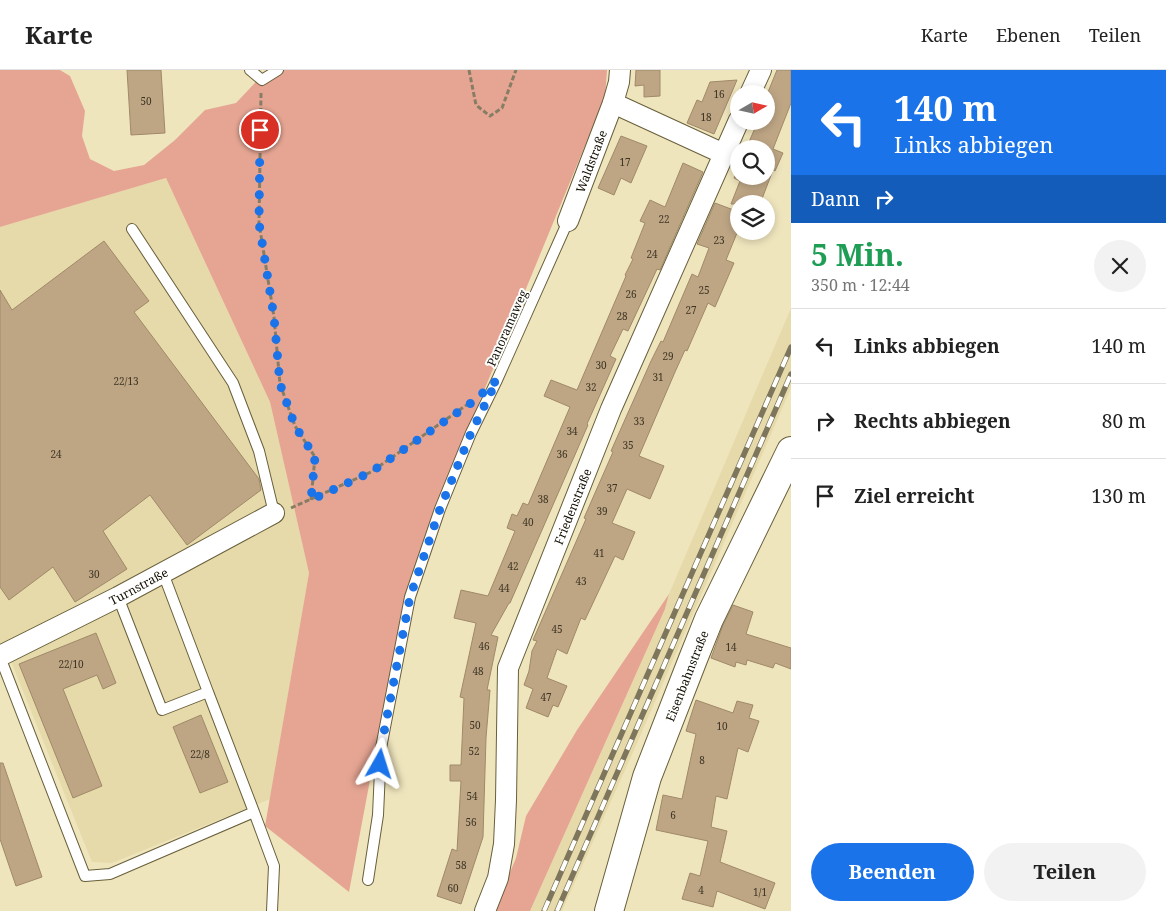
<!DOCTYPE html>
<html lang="de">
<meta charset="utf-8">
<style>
body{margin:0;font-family:"Noto Serif",serif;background:#f2f2f2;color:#222;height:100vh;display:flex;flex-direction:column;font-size:19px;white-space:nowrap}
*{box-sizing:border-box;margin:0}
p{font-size:16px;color:#767676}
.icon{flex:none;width:28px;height:28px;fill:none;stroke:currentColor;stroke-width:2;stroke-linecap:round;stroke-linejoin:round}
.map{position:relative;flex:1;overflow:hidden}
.sheet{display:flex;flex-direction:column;background:#fff;width:375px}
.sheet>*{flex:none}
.top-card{background:#1a73e8;color:#fff;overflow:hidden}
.needle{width:32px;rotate:81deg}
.fabs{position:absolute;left:730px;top:15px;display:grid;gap:10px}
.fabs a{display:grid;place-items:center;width:45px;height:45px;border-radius:50%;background:#fff;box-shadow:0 2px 8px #0003;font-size:25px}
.pin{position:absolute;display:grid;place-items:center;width:42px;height:42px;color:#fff;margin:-21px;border:2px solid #fff;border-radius:50%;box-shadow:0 1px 5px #0007}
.me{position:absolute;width:55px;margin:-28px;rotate:6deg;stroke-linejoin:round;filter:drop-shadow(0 0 4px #0008)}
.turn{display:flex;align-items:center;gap:18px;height:105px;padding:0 20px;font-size:22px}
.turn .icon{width:65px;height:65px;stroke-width:2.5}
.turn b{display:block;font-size:35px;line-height:42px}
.then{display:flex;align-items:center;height:48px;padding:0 20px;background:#0003;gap:10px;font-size:19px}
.round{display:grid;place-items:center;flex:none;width:52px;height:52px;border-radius:26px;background:#f2f2f2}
.headline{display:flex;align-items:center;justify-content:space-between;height:85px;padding:0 20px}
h1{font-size:30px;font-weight:700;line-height:38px;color:#1e9e55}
.cta{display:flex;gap:10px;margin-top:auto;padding:10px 20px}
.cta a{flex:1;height:58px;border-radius:30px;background:#1a73e8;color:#fff;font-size:20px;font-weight:700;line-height:58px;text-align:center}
.cta a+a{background:#f2f2f2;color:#222}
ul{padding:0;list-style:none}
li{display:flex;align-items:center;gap:15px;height:75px;padding:0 20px;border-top:1px solid #e0e0e0}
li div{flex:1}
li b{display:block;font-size:19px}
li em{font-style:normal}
header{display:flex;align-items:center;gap:30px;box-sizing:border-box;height:70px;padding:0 25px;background:#fff;border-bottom:1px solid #e0e0e0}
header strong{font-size:24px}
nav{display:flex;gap:28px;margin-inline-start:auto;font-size:18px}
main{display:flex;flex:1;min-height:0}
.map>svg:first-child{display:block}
.built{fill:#e6daaa}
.green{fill:#e6a593}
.building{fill:#bea685;stroke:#a08968}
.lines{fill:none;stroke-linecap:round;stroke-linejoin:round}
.service-casing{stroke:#685f3b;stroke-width:12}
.minor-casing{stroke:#685f3b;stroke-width:22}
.secondary-casing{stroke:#685f3b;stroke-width:30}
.path{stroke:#867e64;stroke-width:3;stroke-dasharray:5 2.5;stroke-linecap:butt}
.service{stroke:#fff;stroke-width:10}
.minor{stroke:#fff;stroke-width:20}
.secondary{stroke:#fff;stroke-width:28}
.rail-casing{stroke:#7d765c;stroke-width:5.5}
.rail{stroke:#fff;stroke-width:4;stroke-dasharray:11;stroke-linecap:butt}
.route{stroke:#1a73e8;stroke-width:9;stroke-dasharray:0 16.2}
.labels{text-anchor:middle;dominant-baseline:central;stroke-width:4;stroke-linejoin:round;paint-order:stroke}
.number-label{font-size:10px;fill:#3d3423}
.street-label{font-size:12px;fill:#120e02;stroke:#fff}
</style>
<header>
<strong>Karte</strong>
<nav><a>Karte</a><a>Ebenen</a><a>Teilen</a></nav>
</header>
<main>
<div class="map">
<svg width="791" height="841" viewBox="0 0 791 841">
<rect width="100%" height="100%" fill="#efe5bd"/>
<path class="built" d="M166 108 270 332 309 503 270 729 112 793 92 792 4 574 0 575V157Z
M791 238V318L638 671 562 841H530L665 539 669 524Z"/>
<path class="green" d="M0 0H60L70 6 85 41 82 66 90 89 114 101 144 95 175 70 205 40 236 33 267 0H607L605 27 462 374 403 534 349 822 265 756 309 503 270 332 166 108 0 157Z
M669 524 665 539 530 841H494L516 788 526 746 577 660Z"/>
<path class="building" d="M127 0H161L165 63 131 65Z
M636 0H660V26L644 27V15L635 16Z
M777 0H791V33L773 79 783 83 775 101 773 100 760 134H731L740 111 734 108 739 97V106H766V79H746L758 51H766V27Z
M737 10 714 64 687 53 697 30 702 32 710 12Z
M621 66 647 76 631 113 621 108 614 125 598 118Z
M683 93 703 102 660 200 657 199 628 261 623 259 610 286 616 289 587 354 588 355 510 533H509L491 565 498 567 487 620H490L486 668 483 767 461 834 437 826 452 779 457 781 461 711H450V695H461L464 628 460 627 476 553 454 548 461 520 488 526 515 461 507 458 512 444 517 446 523 433 528 435 570 337 544 326 551 310 577 320 626 206 625 205 633 189 631 188 645 153 640 151 650 130 665 137Z
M715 133 739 142V158L726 190 734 193 715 237 708 233 687 281 685 280 675 302 639 386 664 396 650 429 627 419 612 453 635 462 623 490 615 486 585 550 581 548 567 584 557 579 547 608 567 616 558 637 553 635 548 647 526 638 533 619 524 615 529 601 532 581 537 571 533 570 586 449 584 448 613 382 611 381 651 291 661 271 663 272 692 204 698 207 709 178 697 174Z
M104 171 149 231 134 242 259 409 261 420 187 475 150 425 103 461 127 499 75 532 53 497 9 530 0 517V220L12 240Z
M733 535 753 542 746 564 791 578V599L775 593 773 598 747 590 746 595 736 592 735 597 711 588 723 555Z
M96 563 116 613 103 619 97 605 63 619 102 716 73 728 19 594Z
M696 630 733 643 737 631 753 635 749 648 759 651 748 682 738 678 727 729 716 726 711 757 727 761 720 792 775 813 765 839 717 821 713 837 682 829 690 803 700 806 708 771 656 760 663 725 682 729 696 664 686 661Z
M201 645 228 712 200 723 173 657Z
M0 693H3L42 807 16 816 0 769Z"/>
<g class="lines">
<g class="service-casing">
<path id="service" d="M250 0 262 10 278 0
M132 159 233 313 259 381 274 443
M118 527 162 640 208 622 163 503
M0 587 85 806 110 804 254 742 274 796 272 841
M208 622 254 742
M368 810 378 745 381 678 410 527 440 439 471 363 497 310 568 151"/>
</g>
<g class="minor-casing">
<g id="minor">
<path d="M750 24 761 0"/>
<path d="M613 33 724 84"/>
<path id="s1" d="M568 151 613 33 619 12 620 0"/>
<path id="s2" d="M0 586 118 527 274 443"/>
<path id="s3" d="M485 841 498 808 504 774 506 730 508 598 611 339 739 50"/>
</g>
</g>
<g class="secondary-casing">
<g id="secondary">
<path id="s4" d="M609 841 647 707 693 589 709 549 791 381"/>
</g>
</g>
<path class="path" d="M469 0 476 35 490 46 502 38 516 0
M261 23 259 153 274 247 280 314 295 356 315 387 311 430
M291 438 371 402 468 334"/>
<use href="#service" class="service"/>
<use href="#minor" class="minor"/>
<use href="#secondary" class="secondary"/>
<g class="rail-casing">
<path id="rail" d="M544 841 791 277
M557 841 791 304"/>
</g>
<use href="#rail" class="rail"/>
</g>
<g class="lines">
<path class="route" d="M260 60 259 153 274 247 280 314 295 356 315 387 311 430 371 402 474 331 497 310 471 363 440 439 410 527 381 678 380 694"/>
</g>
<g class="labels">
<g class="number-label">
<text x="719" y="24">16</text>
<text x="146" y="31">50</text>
<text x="706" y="47">18</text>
<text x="625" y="92">17</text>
<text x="664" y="149">22</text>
<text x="719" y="170">23</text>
<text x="652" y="184">24</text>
<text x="704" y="220">25</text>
<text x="631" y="224">26</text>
<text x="691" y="240">27</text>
<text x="622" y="246">28</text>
<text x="668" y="286">29</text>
<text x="601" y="295">30</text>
<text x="658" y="307">31</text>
<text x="126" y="311">22/13</text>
<text x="591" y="317">32</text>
<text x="639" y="351">33</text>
<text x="572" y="361">34</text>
<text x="628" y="375">35</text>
<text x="56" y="384">24</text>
<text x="562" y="384">36</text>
<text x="612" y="418">37</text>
<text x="543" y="429">38</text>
<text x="602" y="441">39</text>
<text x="528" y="452">40</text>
<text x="599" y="483">41</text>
<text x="513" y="496">42</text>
<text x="94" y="504">30</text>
<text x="581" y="511">43</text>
<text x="504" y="518">44</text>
<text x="557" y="559">45</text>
<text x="484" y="576">46</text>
<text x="731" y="577">14</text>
<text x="71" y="594">22/10</text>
<text x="478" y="601">48</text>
<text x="546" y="627">47</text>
<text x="475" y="655">50</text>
<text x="722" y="656">10</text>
<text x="474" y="681">52</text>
<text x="200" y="684">22/8</text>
<text x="702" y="690">8</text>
<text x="472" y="726">54</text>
<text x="673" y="745">6</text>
<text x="471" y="752">56</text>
<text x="461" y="795">58</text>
<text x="453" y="818">60</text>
<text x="701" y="820">4</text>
<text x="760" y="822">1/1</text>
</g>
<g class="street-label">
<text stroke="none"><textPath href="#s1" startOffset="64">Waldstraße</textPath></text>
<text transform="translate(507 258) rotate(-66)">Panoramaweg</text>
<text stroke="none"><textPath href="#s3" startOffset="420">Friedenstraße</textPath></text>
<text stroke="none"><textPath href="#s2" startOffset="155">Turnstraße</textPath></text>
<text stroke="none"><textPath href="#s4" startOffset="248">Eisenbahnstraße</textPath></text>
</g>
</g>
</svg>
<div class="fabs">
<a><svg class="needle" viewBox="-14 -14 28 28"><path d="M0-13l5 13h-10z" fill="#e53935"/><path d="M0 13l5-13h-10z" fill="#767676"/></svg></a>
<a><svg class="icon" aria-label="search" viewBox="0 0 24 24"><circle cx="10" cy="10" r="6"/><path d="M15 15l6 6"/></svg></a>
<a><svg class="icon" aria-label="layers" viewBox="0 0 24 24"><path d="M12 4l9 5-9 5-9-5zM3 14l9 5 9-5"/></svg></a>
</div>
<div class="pin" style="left:260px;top:60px;background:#d93025"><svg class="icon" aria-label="arrive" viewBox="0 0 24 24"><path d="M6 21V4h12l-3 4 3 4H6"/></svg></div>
<svg class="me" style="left:380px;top:694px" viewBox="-20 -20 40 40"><path d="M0-17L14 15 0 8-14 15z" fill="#1a73e8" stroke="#fff" stroke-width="4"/></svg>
</div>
<section class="sheet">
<div class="top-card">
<div class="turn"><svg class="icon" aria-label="left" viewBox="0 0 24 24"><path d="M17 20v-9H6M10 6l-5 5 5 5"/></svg><div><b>140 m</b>Links abbiegen</div></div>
<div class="then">Dann<svg class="icon" aria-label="right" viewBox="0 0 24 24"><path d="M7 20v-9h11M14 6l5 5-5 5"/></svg></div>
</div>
<div class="headline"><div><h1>5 Min.</h1><p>350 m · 12:44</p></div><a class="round"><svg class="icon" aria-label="close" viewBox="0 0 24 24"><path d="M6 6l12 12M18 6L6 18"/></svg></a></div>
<ul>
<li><svg class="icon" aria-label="left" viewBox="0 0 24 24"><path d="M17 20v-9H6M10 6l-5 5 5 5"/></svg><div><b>Links abbiegen</b></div><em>140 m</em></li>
<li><svg class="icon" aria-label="right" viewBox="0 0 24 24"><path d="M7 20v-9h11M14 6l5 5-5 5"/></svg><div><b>Rechts abbiegen</b></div><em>80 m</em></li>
<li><svg class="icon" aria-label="arrive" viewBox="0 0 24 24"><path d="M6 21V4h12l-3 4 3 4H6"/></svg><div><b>Ziel erreicht</b></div><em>130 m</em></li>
</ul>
<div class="cta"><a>Beenden</a><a>Teilen</a></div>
</section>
</main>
